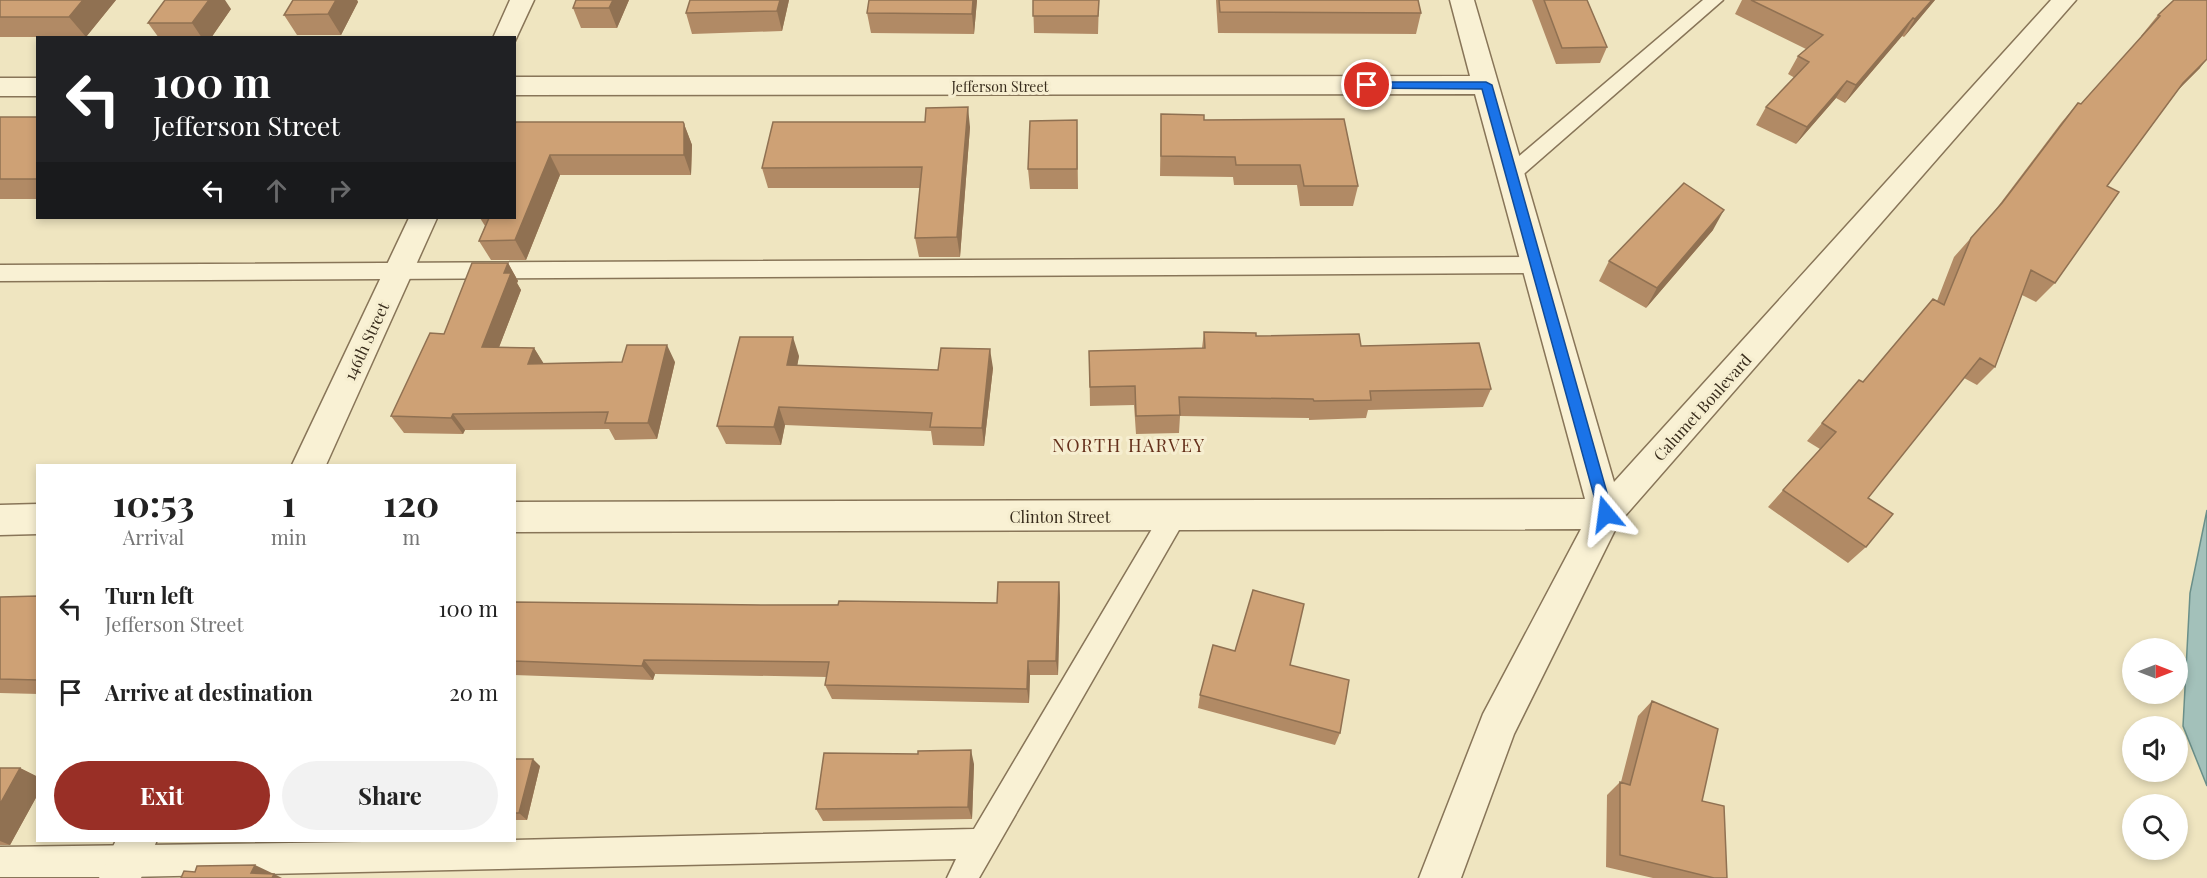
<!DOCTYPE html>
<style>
body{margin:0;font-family:"Playfair Display",serif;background:#f2f2f2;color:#222;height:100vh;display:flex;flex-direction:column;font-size:22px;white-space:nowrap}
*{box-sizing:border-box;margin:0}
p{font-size:20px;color:#767676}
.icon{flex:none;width:33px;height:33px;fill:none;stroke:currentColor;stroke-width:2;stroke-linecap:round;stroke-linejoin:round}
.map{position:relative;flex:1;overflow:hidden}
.panel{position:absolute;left:36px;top:464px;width:480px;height:378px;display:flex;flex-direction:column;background:#fff;border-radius:0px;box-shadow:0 3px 9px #0003}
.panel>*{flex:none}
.hud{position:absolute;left:36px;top:36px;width:480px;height:183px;border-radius:0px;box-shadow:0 3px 9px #0003;background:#202124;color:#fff;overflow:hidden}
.needle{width:39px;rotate:90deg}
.tools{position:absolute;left:2122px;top:638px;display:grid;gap:12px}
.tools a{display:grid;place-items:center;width:66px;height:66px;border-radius:50%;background:#fff;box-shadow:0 3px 9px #0003;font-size:30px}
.pin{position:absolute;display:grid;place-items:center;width:51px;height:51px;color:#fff;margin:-26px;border:3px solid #fff;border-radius:50%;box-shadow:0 2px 6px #0007}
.me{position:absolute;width:66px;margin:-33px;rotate:344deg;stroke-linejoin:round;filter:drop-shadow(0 0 4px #0008)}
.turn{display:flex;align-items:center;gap:21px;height:126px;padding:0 18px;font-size:27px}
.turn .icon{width:78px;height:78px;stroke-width:2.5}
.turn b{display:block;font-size:42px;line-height:51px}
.lanes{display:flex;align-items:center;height:57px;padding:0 18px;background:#0003;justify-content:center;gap:30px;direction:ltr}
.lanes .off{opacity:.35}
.eta{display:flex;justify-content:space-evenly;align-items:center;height:102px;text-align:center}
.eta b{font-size:36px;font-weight:700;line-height:42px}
.action{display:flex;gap:12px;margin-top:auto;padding:12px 18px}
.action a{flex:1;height:69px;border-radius:36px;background:#992f26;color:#fff;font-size:24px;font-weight:700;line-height:69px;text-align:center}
.action a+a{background:#f2f2f2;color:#222}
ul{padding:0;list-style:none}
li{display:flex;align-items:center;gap:18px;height:84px;padding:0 18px}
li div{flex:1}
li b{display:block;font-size:22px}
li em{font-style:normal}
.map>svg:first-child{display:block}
.water{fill:#a3c1ba;stroke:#6a8f89;stroke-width:1.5}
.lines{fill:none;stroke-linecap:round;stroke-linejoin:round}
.lane-casing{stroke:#887558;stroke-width:3}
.street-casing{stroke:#887558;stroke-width:3}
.lane{fill:#f9f1d4;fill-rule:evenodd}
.street{fill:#f9f1d4;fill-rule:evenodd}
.wall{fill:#b18a65}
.shaded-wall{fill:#907152}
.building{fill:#cea175;stroke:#907152;stroke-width:1.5}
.route{fill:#1a73e8;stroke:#114b97;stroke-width:1.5}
.labels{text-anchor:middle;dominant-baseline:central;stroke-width:6;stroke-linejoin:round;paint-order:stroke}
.far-street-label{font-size:14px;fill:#382c1c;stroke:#f6eed0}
.street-label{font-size:16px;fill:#382c1c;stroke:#f6eed0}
.neighbourhood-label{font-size:18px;letter-spacing:1.5px;fill:#65301b;stroke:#f6eed0}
</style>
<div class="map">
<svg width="2207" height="878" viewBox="0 0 2207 878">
<rect width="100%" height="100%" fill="#efe5c0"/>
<path class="water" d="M2207 510V786L2183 726 2190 593Z"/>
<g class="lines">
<g class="lane-casing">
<path id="lane" d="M1703 0H1723L1518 179 1511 181 1504 179 1501 174 1504 169Z
M1537 257 1545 259 1548 265 1545 271 1537 273 0 281V265Z
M1174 504 1183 507 1187 515 1183 523 979 878H947L956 859 127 877H0V847L514 840 974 829 1165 507Z"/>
</g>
<g class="street-casing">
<path id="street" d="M510 0H534L514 43V38H493Z
M1450 0H1474L1614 482 2051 0H2076L1618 524 1514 734 1461 878H1419L1483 714 1581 529 514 532V502L1585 499 1475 94 514 95V77L1470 76Z
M0 78H38V96H0Z
M409 218H437L326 465H292Z
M38 504V534L0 535V505Z
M116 840H157L141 878H99Z"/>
</g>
<use href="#lane" class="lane"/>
<use href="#street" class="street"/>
</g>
<path class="wall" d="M0 0H116L86 37H0Z
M293 0H357L358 2 341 35H297L284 15Z
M629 0 617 28H581L573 8Z
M789 0 782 31 692 34 686 13Z
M977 0 974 34 871 33 867 13Z
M1033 0H1099L1098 34 1034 33Z
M1216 0H1418L1421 13 1416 34 1218 33Z
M1532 0H1587L1607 47 1600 63 1556 64Z
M1742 0H1935L1904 37 1902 36 1845 103 1836 98 1796 144 1756 125 1766 107 1795 78 1788 74 1798 56 1806 49 1735 14Z
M2174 0 2200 68 2178 90 2107 186 2055 283 2036 302 2022 295 1995 367 1977 385 1964 378 1868 498 1866 547 1848 563 1768 507 1820 449 1807 441 1822 423 1863 382 1937 301 1954 257 1993 213 2061 123 2078 103 2081 104 2142 36H2141L2158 15Z
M231 9 211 38H159L148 23Z
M1161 114 1204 120 1358 186 1353 206H1300L1297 185H1234L1233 177 1160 176Z
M0 117H38V199H0Z
M1077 120 1078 189H1030L1028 169Z
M684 124 692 145 691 175H560L526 260H491L479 241 485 226 480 218H514V125Z
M970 127 960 257H919L915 238 920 188H768L762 168Z
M1713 230 1646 308 1599 281 1609 261Z
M508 263 518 281 517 283 521 290 499 347 534 348 543 363 675 362 657 439 615 440 609 429 465 430 463 434 404 433 391 416 444 334Z
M1204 332 1361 346 1491 389 1483 407 1368 410 1366 418 1309 420V418L1180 416 1179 433 1136 434 1134 405 1090 406 1089 351 1202 348Z
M799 356 797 365 938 370 993 368 984 446 933 445 931 431 785 425 781 445 726 444 717 426Z
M1059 582 1060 598 1058 675H1030L1029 703 832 699 825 685 827 677 655 674 653 680 514 675V602L761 605 997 603Z
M38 596V694L0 693V597Z
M1290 665 1340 733 1335 745 1198 708 1200 695Z
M1652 701 1702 801 1727 878H1653L1606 867 1607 795 1620 782H1621L1638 716Z
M514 759 540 766 527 820H514Z
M974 764 972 819 823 821 816 809Z
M0 768H20L38 777V794L10 845H0Z
M232 840H290V841L235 842Z"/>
<path class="shaded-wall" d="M83 0H116L86 37 69 17Z
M209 0H225L231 9 211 38H202L192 23Z
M336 0H357L358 2 341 35 328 14Z
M613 0H629L617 28 609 8Z
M780 0H789L782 31 777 11Z
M973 0H977L974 34 972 14Z
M1932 0H1935L1904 37 1915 19Z
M1913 18 1902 36 1845 103 1856 85Z
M2207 59 2200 68 2165 103 2183 83Z
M1847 81 1836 98 1796 144 1807 127Z
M968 107 970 127 960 257 957 237Z
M684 124 692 145 691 175 684 155Z
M550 155 560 175 526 260 515 240Z
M1724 210 1713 230 1646 308 1657 288Z
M508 263 518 281 517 283 521 290 493 363 482 347 504 273Z
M793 337 799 356 794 384 787 365Z
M667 345 675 362 657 439 648 423Z
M534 348 544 364H528Z
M990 349 993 368 984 446 982 428Z
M779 407 785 425 781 445 774 427Z
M453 414 465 430 463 434 451 418Z
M1059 582 1060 598 1058 675 1056 661Z
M644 660 655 674 653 680 642 666Z
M1028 661 1030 675 1029 703 1027 689Z
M971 750 974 764 972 819 968 807Z
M533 759 540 766 527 820 519 813Z
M20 768 38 777V794L10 845 0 841V804Z
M255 865 274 874 282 878H261L251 873Z"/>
<path class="building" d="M0 0H83L69 17H0Z
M165 0H209L192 23H148Z
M293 0H336L328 14 284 15Z
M576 0H613L609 8H573Z
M690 0H780L777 11 686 13Z
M869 0H973L972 14 867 13Z
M1033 0H1099L1098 16H1033Z
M1219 0H1418L1421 13 1220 12Z
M1544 0H1587L1607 47 1562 48Z
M1751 0H1932L1915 19 1913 18 1856 85 1847 81 1807 127 1766 107 1809 62 1798 56 1823 35Z
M2174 0H2207V59L2183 83 2107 186 2119 192 2055 283 2031 270 1995 367 1980 358 1868 498 1893 514 1866 547 1783 490 1836 432 1822 423 1859 380 1863 382 1933 299 1944 305 1971 238 2002 203 2078 103 2081 104 2160 16 2158 15Z
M968 107 957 237 915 238 922 167 762 168 773 122H925L926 108Z
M1161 114 1204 115V120L1344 119 1358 186H1304L1300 165H1236L1235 157 1161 156Z
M0 117H38V179H0Z
M1077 120V169H1028L1030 121Z
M516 122H683L684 124V155H550L515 240 479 241 489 218H514V125Z
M1684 183 1724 210 1657 288 1609 261Z
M472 263H508L504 273H511L482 347 534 348 528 364 622 362 627 345H667L648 423H605L608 412 453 414 451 418 391 416 430 333 444 334Z
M1204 332 1256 333V336L1359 334 1361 346 1479 343 1491 389 1370 391 1371 400 1314 401 1313 399 1179 397 1180 415 1136 416 1135 386 1090 387 1089 351 1205 348Z
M740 337H793L787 365 938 370 941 348 990 349 982 428 930 427 932 413 779 407 774 427 717 426Z
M998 582H1059L1056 661H1028L1027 689 825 685 829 662 644 660 642 666 514 661V602L761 605H838L839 601 997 603Z
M1253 590 1304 604 1290 665 1349 680 1340 733 1200 695 1213 645 1235 651Z
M38 596V680L0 679V597Z
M1652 701 1718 729 1702 801 1724 806 1727 878H1714L1620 855V782L1630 785Z
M971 750 968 807 816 809 824 753 918 754V751Z
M514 759H533L519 813H514Z
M0 768H20L0 804Z
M255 865 251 873 274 874 272 878H181L184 871 195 872 197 866Z"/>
<path class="route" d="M1367 82H1486L1492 85 1613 514 1611 518H1601L1599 514 1482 89 1363 88V83Z"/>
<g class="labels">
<g class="far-street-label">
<text x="1000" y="86">Jefferson Street</text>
</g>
<g class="street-label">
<text transform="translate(366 341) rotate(-65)">146th Street</text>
<text transform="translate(1702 407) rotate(-48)">Calumet Boulevard</text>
<text x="1060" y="516">Clinton Street</text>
</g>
<g class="neighbourhood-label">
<text x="1129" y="445">NORTH HARVEY</text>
</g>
</g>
</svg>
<div class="tools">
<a><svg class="needle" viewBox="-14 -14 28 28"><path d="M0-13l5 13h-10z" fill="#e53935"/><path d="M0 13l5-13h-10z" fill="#767676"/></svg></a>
<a><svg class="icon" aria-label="sound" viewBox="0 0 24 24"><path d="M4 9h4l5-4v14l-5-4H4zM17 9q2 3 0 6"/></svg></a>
<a><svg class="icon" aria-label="search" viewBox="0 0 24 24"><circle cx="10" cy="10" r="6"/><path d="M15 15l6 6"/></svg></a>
</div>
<div class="pin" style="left:1367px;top:85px;background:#d93025"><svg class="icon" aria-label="arrive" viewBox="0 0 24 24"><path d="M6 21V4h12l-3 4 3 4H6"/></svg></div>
<svg class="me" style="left:1606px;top:514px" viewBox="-20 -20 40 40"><path d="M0-17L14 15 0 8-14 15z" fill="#1a73e8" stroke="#fff" stroke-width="4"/></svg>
<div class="hud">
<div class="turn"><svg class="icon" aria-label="left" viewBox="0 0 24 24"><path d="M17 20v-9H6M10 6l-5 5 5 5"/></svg><div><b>100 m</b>Jefferson Street</div></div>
<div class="lanes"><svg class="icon" aria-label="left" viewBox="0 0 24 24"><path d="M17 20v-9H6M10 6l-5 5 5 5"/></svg><svg class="icon off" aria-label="ahead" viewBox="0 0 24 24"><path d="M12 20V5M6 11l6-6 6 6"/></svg><svg class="icon off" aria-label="right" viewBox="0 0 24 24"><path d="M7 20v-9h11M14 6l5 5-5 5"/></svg></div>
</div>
<section class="panel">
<div class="eta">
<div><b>10:53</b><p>Arrival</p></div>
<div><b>1</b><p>min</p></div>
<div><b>120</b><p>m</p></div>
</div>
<ul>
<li><svg class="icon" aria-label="left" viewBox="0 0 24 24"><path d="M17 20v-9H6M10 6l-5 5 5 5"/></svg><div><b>Turn left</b><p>Jefferson Street</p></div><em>100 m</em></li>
<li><svg class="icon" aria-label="arrive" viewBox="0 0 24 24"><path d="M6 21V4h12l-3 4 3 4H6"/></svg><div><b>Arrive at destination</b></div><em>20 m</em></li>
</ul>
<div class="action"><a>Exit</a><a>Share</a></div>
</section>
</div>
